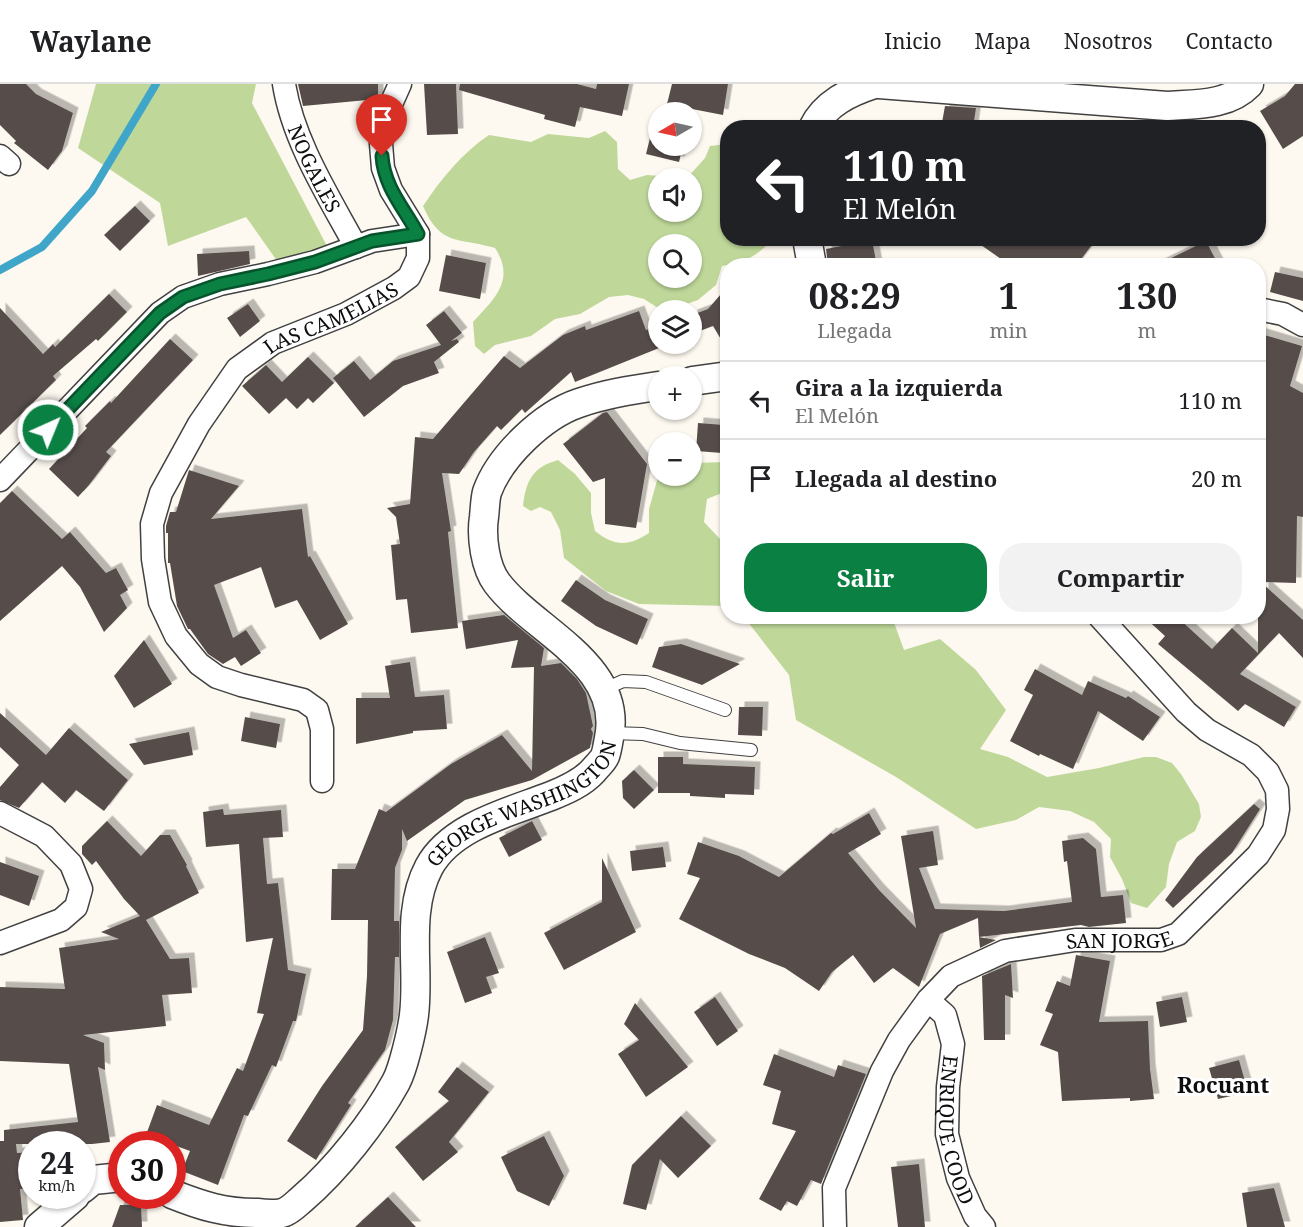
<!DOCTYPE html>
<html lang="es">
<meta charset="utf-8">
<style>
body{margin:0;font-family:"Noto Serif",serif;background:#f2f2f2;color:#202124;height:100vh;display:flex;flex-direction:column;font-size:22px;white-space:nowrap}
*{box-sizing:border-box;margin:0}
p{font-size:20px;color:#757577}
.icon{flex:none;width:33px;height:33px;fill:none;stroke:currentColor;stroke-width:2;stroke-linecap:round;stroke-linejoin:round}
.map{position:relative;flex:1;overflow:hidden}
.panel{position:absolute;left:720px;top:174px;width:546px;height:366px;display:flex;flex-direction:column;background:#fff;border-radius:24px;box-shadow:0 2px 4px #0004}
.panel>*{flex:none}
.hud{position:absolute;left:720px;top:36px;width:546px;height:126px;border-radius:24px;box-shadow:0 2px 4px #0004;background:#202124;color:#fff;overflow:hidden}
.needle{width:39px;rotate:261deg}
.buttons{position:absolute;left:648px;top:18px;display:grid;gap:12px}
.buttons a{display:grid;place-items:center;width:54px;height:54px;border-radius:50%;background:#fff;box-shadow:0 2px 4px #0004;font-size:30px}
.speed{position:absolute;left:18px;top:1047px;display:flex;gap:12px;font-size:30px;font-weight:700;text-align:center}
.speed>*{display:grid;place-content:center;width:78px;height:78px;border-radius:50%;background:#fff;box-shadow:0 2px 4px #0004;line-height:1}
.speed small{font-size:15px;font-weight:400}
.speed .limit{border:9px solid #d22;background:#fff;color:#111}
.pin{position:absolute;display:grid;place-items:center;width:51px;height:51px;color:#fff;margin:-62px -26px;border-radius:50% 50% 50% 0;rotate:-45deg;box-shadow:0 0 6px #0007}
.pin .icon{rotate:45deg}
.me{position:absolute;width:66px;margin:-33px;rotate:44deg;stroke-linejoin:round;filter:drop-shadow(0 0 4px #0008)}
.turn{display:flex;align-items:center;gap:21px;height:126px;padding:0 24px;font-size:27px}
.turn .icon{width:78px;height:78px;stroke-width:2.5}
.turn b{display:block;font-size:42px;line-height:51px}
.eta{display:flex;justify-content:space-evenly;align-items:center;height:102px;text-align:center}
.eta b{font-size:36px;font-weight:700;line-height:42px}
.action{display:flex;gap:12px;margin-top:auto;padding:12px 24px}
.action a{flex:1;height:69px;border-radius:24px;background:#0b8043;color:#fff;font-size:24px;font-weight:700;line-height:69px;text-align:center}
.action a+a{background:#f2f2f2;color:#202124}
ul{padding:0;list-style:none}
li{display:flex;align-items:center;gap:18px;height:78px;padding:0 24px;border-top:2px solid #e0e0e0}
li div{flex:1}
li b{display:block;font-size:22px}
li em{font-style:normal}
header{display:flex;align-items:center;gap:36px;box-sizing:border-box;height:84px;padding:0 30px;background:#fff;border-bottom:2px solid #e0e0e0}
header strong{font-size:28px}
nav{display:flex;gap:33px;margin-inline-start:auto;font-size:21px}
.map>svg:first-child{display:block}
.forest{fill:#bfd89a;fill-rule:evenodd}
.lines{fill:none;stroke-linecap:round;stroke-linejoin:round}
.stream{stroke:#40a6c9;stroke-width:8}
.building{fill:#574e4b;filter:url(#shadow)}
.service-casing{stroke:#414141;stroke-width:14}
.minor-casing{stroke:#414141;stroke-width:25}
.tertiary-casing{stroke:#414141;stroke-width:31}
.service{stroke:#fff;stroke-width:12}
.minor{stroke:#fff;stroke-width:22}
.tertiary{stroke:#fff;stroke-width:28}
.route-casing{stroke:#07532c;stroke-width:15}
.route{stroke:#0b8043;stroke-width:10}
.labels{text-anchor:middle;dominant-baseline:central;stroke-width:6;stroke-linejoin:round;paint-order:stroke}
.street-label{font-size:20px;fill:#0e0e0e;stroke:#fff}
.quarter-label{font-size:22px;font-weight:bold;fill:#0e0e0e;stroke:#fff}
</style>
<header>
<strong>Waylane</strong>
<nav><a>Inicio</a><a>Mapa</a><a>Nosotros</a><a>Contacto</a></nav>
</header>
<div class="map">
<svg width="1303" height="1143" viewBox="0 0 1303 1143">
<defs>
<filter id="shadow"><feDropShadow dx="5.5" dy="-5.5" stdDeviation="0" flood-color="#0004"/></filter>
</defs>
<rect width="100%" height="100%" fill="#fef9f0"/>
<path class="forest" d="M96 0H256L252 19 328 164 280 181 246 133 168 162 160 119 78 64Z
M605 47 617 58 618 85 630 96 647 91 687 94 705 74 710 62 727 60 728 154 773 155C757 172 746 178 722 182L716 201 698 216 676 224H658L644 215 628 211 609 213 580 230 555 235 531 252 495 261 484 270 475 262 473 238C494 215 516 196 495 164 458 153 441 163 423 122 441 95 462 69 489 51L531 58 548 50 589 54ZM658 94H692V128H658ZM658 160H692V194H658Z
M558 376 575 390 591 409V429L595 447C614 462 628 463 649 449V425L658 393 661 392H692V379L727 378V407L707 415 704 438 720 455 727 458V522L639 520 606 507 564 474 560 446 551 428 540 423 531 427 523 422C526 396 533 383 558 376Z
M744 533H892L904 566 940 555 976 586 1006 626 980 665 1008 673 1047 693 1099 684 1144 673H1156L1172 679 1181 690 1199 720 1201 733 1195 747 1177 758 1169 780 1166 803 1147 824 1131 819 1122 795 1110 773 1111 755 1094 738 1070 727 1039 723 1016 736 976 745 896 693 796 636 789 591Z"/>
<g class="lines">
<path class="stream" d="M0 186 42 163 92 107 156 0"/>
</g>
<path class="building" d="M0 0H26L36 10 73 29 62 67 48 86 14 59 16 57 0 41Z
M298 0H378V15L303 22Z
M424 0H456L458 50 427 51Z
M460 0H577L596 5 597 0H629L622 32 580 23 575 43 544 35 545 31 459 6Z
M672 0H728L723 31 692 25 691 28H665Z
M1295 0H1303V52L1283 65 1260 27 1285 12Z
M945 22 976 24 973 44H941Z
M654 38 658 39V62H683L679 78 646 70Z
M135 122 150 137 120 167 104 151Z
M971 154H1097L1076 182H1011Z
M872 156 877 182H828L826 165Z
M1206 157 1219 182H1155Z
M249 167 250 180 198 192 197 170Z
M446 171 486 179 480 215 439 207Z
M1275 188 1303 194V217L1270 208Z
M728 202V267L713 242 692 250V231L708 225Z
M109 210 127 228 98 257 96 255 53 292 56 296 0 351V224L43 270 53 260 55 263Z
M248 220 260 237 240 253 227 234Z
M444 227 462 249 451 257 457 255 459 258 434 278 439 289 403 302 364 333 333 294 354 277 370 296 393 277 441 261 426 241Z
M639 227 646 246 658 242V260H669L575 298 571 288 525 329 522 325 501 346 497 342 474 368 459 390 442 389 451 447 448 448 458 544 411 549 407 515 396 516 391 461 400 460 396 433 387 424 410 420 415 353 433 355 504 272 520 284 563 251 585 242 586 246Z
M1258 249 1302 262 1290 302 1303 309V433L1297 432 1296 499 1263 498 1264 414 1258 413Z
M170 255 193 276 106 368 111 372 89 401 78 413 49 385 87 344 85 342 110 317 111 319Z
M308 273 334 299 313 319 308 314 297 325 286 314 269 330 242 302 266 281 282 298Z
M607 328 647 380 636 444 605 440V394L593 398 563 360 603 329Z
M698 339 724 341 722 369 696 367Z
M189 386 239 402 211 435 302 425 308 473 310 472 348 540 320 556 297 516 275 524 261 483 214 501 233 554 246 546 261 569 241 582 235 573 223 580 208 570 190 545H188L177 522 170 479H168V449H166V442L170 428H176Z
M12 407 62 455 70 448 106 489 116 484 128 506 120 511 127 524 104 548 80 503 62 482 0 537V419Z
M576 496 605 516 648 535 637 561 596 542 561 517Z
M1263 500 1303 536V574L1279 549 1240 590 1296 623 1284 643 1245 620 1238 627 1158 560 1165 552 1143 532H1176L1212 565 1232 544 1258 569V525L1263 520Z
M504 531 544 564 541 582 561 579 577 595 586 609 593 642 591 645 593 649 590 664 532 696 465 716 407 757 402 745V766L395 784 394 837H399V873H395L393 936 385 966 348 1019 351 1021 316 1076 287 1057 322 1002 363 946 367 892 368 836H331L332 785H355L379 725 386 728 451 680 502 651 532 687 534 583 511 584 518 556 466 565 462 537Z
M144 556 172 600 134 624 114 592Z
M681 560 740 580 702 601 652 583 659 563Z
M410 578 415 613 444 611 447 645 413 647V649L356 660V614H390L385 582Z
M1035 585 1082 611 1088 597 1126 614 1128 612 1160 633 1143 657 1098 627 1073 685 1040 670 1039 672 1010 657 1033 611 1024 606Z
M739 623H763L762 652 738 651Z
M0 629 46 671 69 644 128 696 104 727 76 706 65 719 42 698 19 724 0 716V703L19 681 0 663Z
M245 633 280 640 276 664 241 657Z
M189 648 193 671 144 681 129 660Z
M658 673H683V680L755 683 754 711 725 710V714L690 712V709H658Z
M634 686 654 706 634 725 623 714 622 697Z
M1254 720 1260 725 1232 769 1173 824 1165 816 1197 773Z
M223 725 224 731 281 726 283 753 263 754 267 800 278 799 288 886 306 890 296 937H293L276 983 272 981 248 1032 244 1031 218 1101 182 1087 190 1067 146 1051 157 1021 209 1041 237 984 243 987 264 930 257 929 273 854 246 858 239 760 206 763 203 728Z
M869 729 881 750 848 769 879 806 916 844 901 752 933 747 938 781 919 784 935 825 1004 827 1072 818 1067 777 1064 778 1062 757 1083 754 1096 765 1101 813 1123 811 1126 839 1089 843 1081 841 979 853 978 834 940 850 919 903 893 884 874 899 853 871 832 888 819 907 785 884 749 870 679 835 700 794 687 790 698 758 739 772 779 793 831 749 833 750Z
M107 737 141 772 160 751H170L187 781 186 782 199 809 146 836 170 875 189 874 192 909 162 911 166 942 83 951 104 959 105 986 98 983 110 1058 92 1060H16L17 1069 32 1068V1104L20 1105 23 1136 0 1138V1057H4V1046L78 1038 69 980 0 977V903L65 905 59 864 119 855 101 848 140 832 124 815 96 777 92 781 82 770V762Z
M532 737 542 756 509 773 499 754Z
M663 763 666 783 632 787 630 767Z
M602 774 636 848 564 886 544 849 602 818Z
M0 778 39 792 29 822 0 811Z
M485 853 499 889 486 893 492 909 465 919 447 868Z
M979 853 996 856 980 864Z
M1076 871 1110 877 1099 938 1148 937 1150 985 1154 1015 1130 1017V1014L1062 1017 1058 968 1040 961 1053 930 1045 927 1057 897 1070 902Z
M1011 880 1013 914 1005 911V956H984L982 892Z
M715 913 738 947 717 962 694 928Z
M1182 913 1187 938 1160 943 1156 918Z
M635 919 688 983 646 1013 618 970 639 956 624 940Z
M774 970 834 993 838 981 866 990 821 1100 811 1096 797 1122 787 1117 781 1127 759 1115 796 1047 772 1040 781 1007 763 1001Z
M1239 976 1248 1008 1218 1015 1209 984Z
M457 983 489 1008 449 1058 458 1068 423 1097 395 1063 449 1017 438 1008Z
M681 1032 711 1062 678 1094 660 1075 646 1126 623 1120 632 1081Z
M544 1052 564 1092 549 1122 517 1107 501 1073Z
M919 1080 925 1143H898L891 1083Z
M1274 1104 1285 1143H1247L1242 1109Z
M388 1113 416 1143H355Z
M120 1121H141L142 1143H112Z"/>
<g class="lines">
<g class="service-casing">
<path id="service" d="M603 606 623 597 646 598 725 626
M610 649 643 650 680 659 751 666"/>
</g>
<g class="minor-casing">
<g id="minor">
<path id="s1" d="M284 0C293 57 329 113 356 163"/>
<path d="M0 72 9 80"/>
<path d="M1258 225 1283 230 1303 241"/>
<path d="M0 396 160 229 183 213 220 200 268 190 315 178 372 157 418 150"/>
<path id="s2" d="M322 697V645L317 626 303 616 241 601 217 593 199 580 176 552 160 518 153 475 152 440 161 409 199 340 237 285 273 259 346 230 394 204 409 193 418 174V150L391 106 383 84 381 60 387 29 400 0"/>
<path d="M0 729 44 752 71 780 81 805 76 823 61 836 0 859"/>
<path id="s3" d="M928 916 945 931 953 960 948 1003 947 1050 958 1094 975 1132 984 1143"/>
<path id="s4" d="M835 1143 834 1104 882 987 899 956 928 916 951 892 1005 867 1075 856H1161L1178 850 1258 771 1274 746 1278 725 1277 706 1268 688 1251 671 1207 646 1186 628 1099 532"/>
</g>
</g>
<g class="tertiary-casing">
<g id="tertiary">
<path d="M879 0 1167 22C1195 20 1228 22 1249 0"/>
<path d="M813 44C825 19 850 8 874 0"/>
<path d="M807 154 812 182"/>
<path d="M692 297 728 292"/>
<path d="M82 1105 93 1096 122 1093"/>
<path id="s5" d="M172 1110C202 1122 225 1129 257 1129 265 1130 274 1131 282 1129 290 1127 296 1120 302 1115 337 1085 374 1038 396 998 403 985 412 947 414 931 420 883 405 828 429 783 451 742 510 728 551 712 566 706 582 699 593 687 597 682 603 677 605 672 607 667 608 659 609 654 624 580 533 547 497 499 485 483 481 453 484 433 485 425 485 415 487 408 500 372 543 331 579 319 605 310 631 306 658 302"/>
<path d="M39 1143 75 1112"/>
</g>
</g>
<use href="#service" class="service"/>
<use href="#minor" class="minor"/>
<use href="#tertiary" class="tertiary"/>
</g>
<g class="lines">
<g class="route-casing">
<path id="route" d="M48 346 160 229 183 213 220 200 268 190 315 178 372 157 418 150C404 124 384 103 382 72"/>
</g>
<use href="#route" class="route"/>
</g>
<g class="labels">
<g class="street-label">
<text stroke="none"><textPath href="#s1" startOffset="90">NOGALES</textPath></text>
<text stroke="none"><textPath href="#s2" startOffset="638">LAS CAMELIAS</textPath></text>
<text stroke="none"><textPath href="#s5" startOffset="624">GEORGE WASHINGTON</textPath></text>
<text stroke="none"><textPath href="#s4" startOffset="458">SAN JORGE</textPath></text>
<text stroke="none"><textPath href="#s3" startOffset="140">ENRIQUE COOD</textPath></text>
</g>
<g class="quarter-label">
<text x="1223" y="1000">Rocuant</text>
</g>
</g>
</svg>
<div class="buttons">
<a><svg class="needle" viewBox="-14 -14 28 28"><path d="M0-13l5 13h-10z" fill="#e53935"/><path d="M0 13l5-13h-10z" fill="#757577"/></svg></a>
<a><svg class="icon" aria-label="sound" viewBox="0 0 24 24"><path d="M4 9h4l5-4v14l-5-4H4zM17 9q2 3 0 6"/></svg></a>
<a><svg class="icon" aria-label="search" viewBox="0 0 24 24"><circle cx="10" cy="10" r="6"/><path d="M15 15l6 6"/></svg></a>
<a><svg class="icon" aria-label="layers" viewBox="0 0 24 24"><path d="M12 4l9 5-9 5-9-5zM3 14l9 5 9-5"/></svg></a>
<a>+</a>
<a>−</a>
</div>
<div class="speed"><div>24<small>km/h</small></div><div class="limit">30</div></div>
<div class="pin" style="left:382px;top:72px;background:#d93025"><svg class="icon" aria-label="arrive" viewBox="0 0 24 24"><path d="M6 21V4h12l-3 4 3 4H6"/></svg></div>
<svg class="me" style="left:48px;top:346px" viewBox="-20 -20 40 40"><circle r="17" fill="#0b8043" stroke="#fff" stroke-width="3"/><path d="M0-11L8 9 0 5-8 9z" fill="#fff"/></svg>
<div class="hud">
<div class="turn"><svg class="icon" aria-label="left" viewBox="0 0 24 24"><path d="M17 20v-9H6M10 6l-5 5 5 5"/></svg><div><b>110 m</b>El Melón</div></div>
</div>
<section class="panel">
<div class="eta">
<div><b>08:29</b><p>Llegada</p></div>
<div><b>1</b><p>min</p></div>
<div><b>130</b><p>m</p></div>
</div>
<ul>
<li><svg class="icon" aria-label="left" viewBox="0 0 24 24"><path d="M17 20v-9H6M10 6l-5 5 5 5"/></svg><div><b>Gira a la izquierda</b><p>El Melón</p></div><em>110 m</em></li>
<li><svg class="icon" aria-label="arrive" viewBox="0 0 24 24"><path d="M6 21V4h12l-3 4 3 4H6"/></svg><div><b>Llegada al destino</b></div><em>20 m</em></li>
</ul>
<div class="action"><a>Salir</a><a>Compartir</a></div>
</section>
</div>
